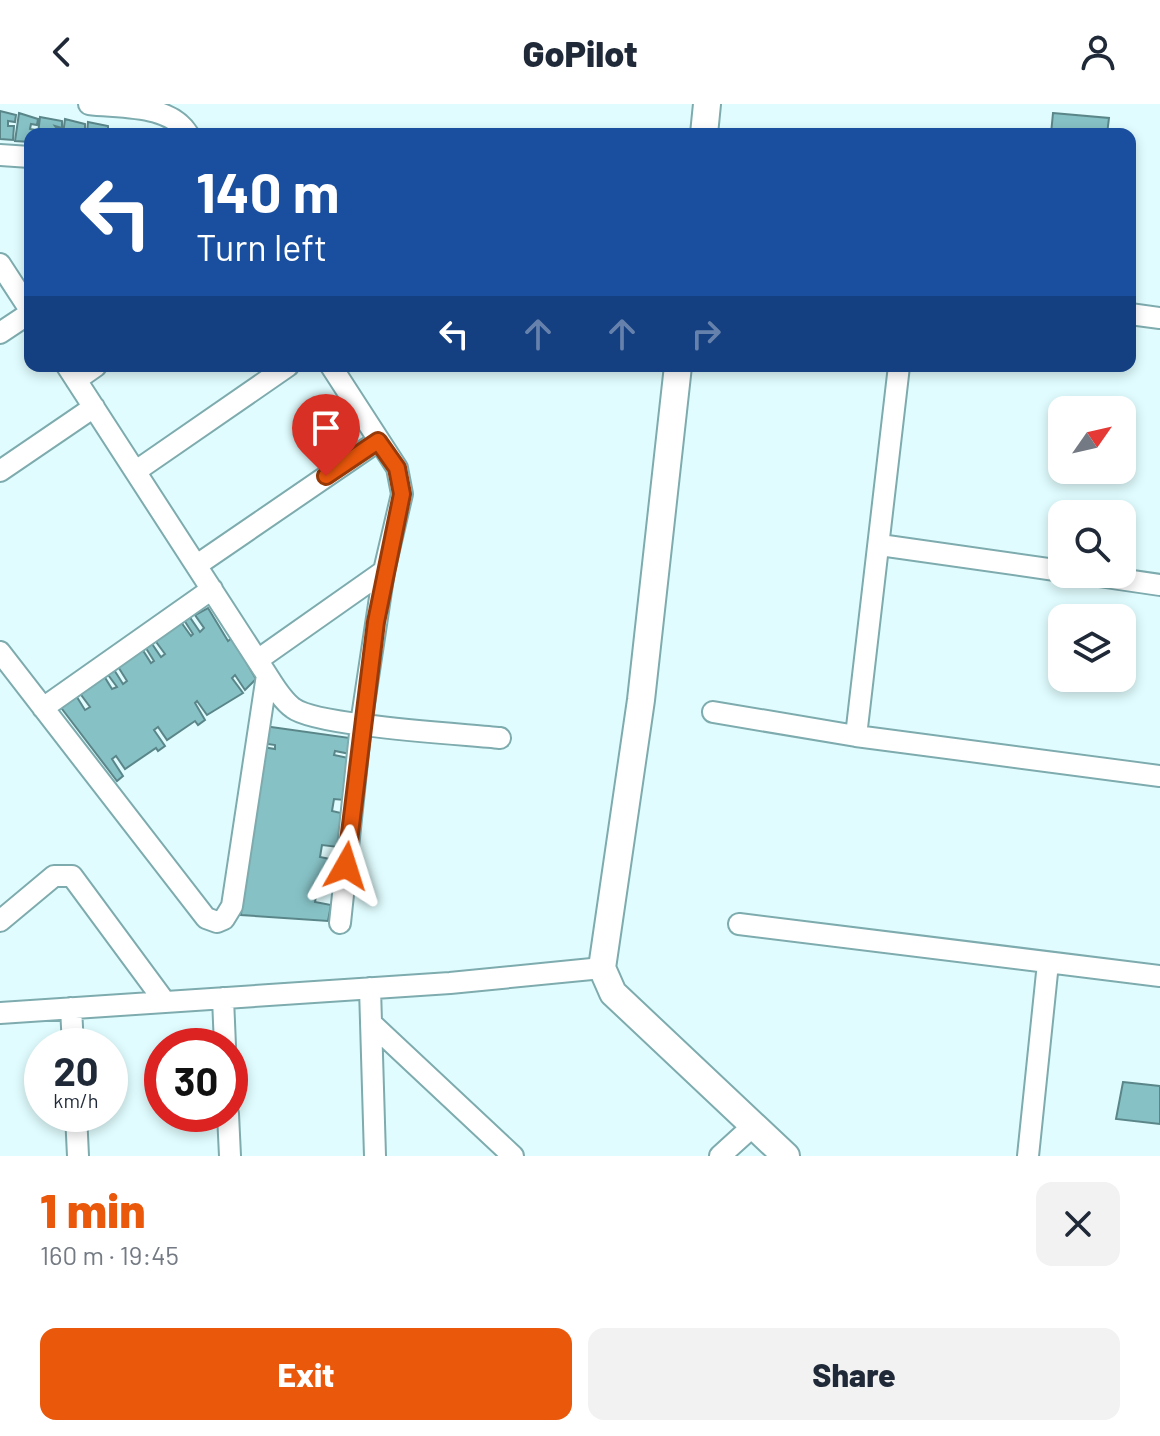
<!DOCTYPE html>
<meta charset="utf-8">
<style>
body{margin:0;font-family:Barlow,sans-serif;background:#f2f2f3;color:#1f2937;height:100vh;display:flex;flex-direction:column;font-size:30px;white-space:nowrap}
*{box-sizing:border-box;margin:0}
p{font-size:26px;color:#747a83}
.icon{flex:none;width:44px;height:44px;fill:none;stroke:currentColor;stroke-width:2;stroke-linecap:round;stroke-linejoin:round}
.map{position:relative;height:1052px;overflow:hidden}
.drawer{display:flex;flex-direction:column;background:#fff;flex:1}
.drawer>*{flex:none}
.top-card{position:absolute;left:24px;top:24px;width:1112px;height:244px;border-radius:16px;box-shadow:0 4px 12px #0003;background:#1a4fa0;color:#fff;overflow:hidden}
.needle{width:52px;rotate:56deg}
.controls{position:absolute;left:1048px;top:292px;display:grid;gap:16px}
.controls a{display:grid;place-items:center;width:88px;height:88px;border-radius:16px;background:#fff;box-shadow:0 4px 12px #0003;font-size:40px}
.speed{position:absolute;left:24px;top:924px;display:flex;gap:16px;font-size:40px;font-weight:700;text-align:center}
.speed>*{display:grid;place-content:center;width:104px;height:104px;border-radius:50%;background:#fff;box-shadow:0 4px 12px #0003;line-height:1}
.speed small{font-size:20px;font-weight:400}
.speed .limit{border:12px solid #d22;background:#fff;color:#111}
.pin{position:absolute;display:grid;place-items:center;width:68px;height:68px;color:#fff;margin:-82px -34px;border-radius:50% 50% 50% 0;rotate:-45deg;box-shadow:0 0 8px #0007}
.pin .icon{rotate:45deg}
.me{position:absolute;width:88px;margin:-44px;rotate:6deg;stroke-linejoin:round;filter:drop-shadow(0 0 6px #0008)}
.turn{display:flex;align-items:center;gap:28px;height:168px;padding:0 40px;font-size:36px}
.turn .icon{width:104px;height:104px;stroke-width:2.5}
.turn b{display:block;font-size:56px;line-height:68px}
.lanes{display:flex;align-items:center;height:76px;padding:0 40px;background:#0003;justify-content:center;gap:40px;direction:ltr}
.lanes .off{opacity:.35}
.round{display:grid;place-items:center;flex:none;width:84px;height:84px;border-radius:16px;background:#f2f2f3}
.head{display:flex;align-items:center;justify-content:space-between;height:136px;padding:0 40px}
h1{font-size:48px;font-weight:800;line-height:60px;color:#ea580c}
.cta{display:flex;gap:16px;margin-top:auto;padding:16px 40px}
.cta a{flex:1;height:92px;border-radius:16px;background:#ea580c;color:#fff;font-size:32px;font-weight:800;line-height:92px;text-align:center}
.cta a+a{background:#f2f2f3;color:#1f2937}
header{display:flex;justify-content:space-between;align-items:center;height:104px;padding:0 40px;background:#fff;font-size:36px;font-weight:800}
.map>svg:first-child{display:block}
.building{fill:#86c1c5;stroke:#5a8689;stroke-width:2}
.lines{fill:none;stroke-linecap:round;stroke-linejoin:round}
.minor-casing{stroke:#7eabae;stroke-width:24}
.tertiary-casing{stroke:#7eabae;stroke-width:30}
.minor{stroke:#fff;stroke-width:20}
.tertiary{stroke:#fff;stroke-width:26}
.route-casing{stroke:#983908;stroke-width:20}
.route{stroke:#ea580c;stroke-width:14}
</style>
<header><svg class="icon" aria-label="back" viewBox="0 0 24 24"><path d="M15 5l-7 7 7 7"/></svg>GoPilot<svg class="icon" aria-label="person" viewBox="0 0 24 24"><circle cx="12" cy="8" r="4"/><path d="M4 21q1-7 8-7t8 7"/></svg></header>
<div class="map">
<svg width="1160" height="1052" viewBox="0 0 1160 1052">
<rect width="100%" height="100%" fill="#e0fcfe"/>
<path class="building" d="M0 7 16 11 15 18 8 17V22H14L13 36 0 35Z
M19 9 38 15 37 21 31 20 30 25 37 26 36 30H30V38L15 37Z
M1053 9 1109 14 1107 30H1051Z
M40 13 62 17V24L55 22 61 30H38Z
M65 15 85 20V27L63 30Z
M88 18 108 22V30H87Z
M208 504 228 537 232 534 256 575 245 586 235 571 232 574 243 589 207 611 197 597 195 599 205 616 198 621 195 617 167 636 158 623 154 626 165 642 158 647 156 644 125 665 116 652 112 655 123 672 117 677 59 601 75 590 85 606 90 603 79 588 104 572 112 585 117 583 106 568 113 564 123 580 127 577 117 561 142 545 151 559 154 557 144 541 150 537 161 553 165 550 154 535 181 518 191 532 193 530 184 516 189 512 200 528 204 524 195 511Z
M264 622 350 634V650L335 647 334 651 353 655 344 696 334 695 332 707 341 709 338 743 322 741 320 753 335 756 333 788 317 786 315 798 331 801 328 817 241 811 256 642 275 645V641L261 639Z
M1123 978 1160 982V1020L1116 1015Z"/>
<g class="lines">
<g class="minor-casing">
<path id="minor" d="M89 0C121 4 170 0 188 30
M0 51 30 53
M0 160 30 206
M1130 210 1160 214
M0 229 30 209
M67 262 267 571C274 582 282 596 293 604 316 622 463 630 500 634
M331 262 397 364 402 390 384 467 361 620 340 819
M76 276 96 262
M0 367 94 303
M136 367 288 262
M880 441 1062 467
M197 461 378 337
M1085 470 1160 481
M0 548 206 814 217 818 224 815 232 802 267 571
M259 555 384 467
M43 604 212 485
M713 608 856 632 1160 672
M856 632 899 262
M0 817 54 772H72L165 898
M739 820 1160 872
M370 884 375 1052
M223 894 225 942
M71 904 73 942
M0 909 450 879 602 864
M371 919 513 1052
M76 1010 78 1052
M228 1010 230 1052
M720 1052 753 1022
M1028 1052 1048 859"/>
</g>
<g class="tertiary-casing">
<path id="tertiary" d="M704 30 707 0
M678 262 641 596 602 864 613 889 786 1052"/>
</g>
<use href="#minor" class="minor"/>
<use href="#tertiary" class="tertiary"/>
</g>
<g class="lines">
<g class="route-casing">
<path id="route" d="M326 372 378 337 397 364 402 390 376 518 346 762"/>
</g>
<use href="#route" class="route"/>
</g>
</svg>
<div class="controls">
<a><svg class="needle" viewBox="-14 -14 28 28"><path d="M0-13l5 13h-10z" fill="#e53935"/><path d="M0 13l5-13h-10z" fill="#747a83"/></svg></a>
<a><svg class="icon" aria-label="search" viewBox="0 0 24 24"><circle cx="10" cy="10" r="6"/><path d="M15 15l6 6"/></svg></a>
<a><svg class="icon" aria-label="layers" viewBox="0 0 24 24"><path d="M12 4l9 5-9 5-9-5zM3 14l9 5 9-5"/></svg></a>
</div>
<div class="speed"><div>20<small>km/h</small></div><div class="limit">30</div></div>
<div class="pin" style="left:326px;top:372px;background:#d93025"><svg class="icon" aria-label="arrive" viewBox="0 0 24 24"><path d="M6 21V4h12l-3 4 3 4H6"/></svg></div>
<svg class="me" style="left:346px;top:762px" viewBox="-20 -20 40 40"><path d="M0-17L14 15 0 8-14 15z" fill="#ea580c" stroke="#fff" stroke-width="4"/></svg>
<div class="top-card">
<div class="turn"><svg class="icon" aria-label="left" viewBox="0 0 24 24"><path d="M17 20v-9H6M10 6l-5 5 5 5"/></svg><div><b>140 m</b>Turn left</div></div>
<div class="lanes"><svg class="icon" aria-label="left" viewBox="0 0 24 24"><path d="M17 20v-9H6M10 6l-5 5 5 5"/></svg><svg class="icon off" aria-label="ahead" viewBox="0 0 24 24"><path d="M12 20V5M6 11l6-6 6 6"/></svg><svg class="icon off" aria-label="ahead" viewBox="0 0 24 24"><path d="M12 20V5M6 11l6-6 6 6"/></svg><svg class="icon off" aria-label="right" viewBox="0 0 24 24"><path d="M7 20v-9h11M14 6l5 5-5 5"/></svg></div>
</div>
</div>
<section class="drawer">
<div class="head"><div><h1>1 min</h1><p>160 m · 19:45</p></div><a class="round"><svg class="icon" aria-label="close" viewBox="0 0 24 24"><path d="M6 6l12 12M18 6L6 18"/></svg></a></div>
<div class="cta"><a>Exit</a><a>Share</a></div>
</section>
